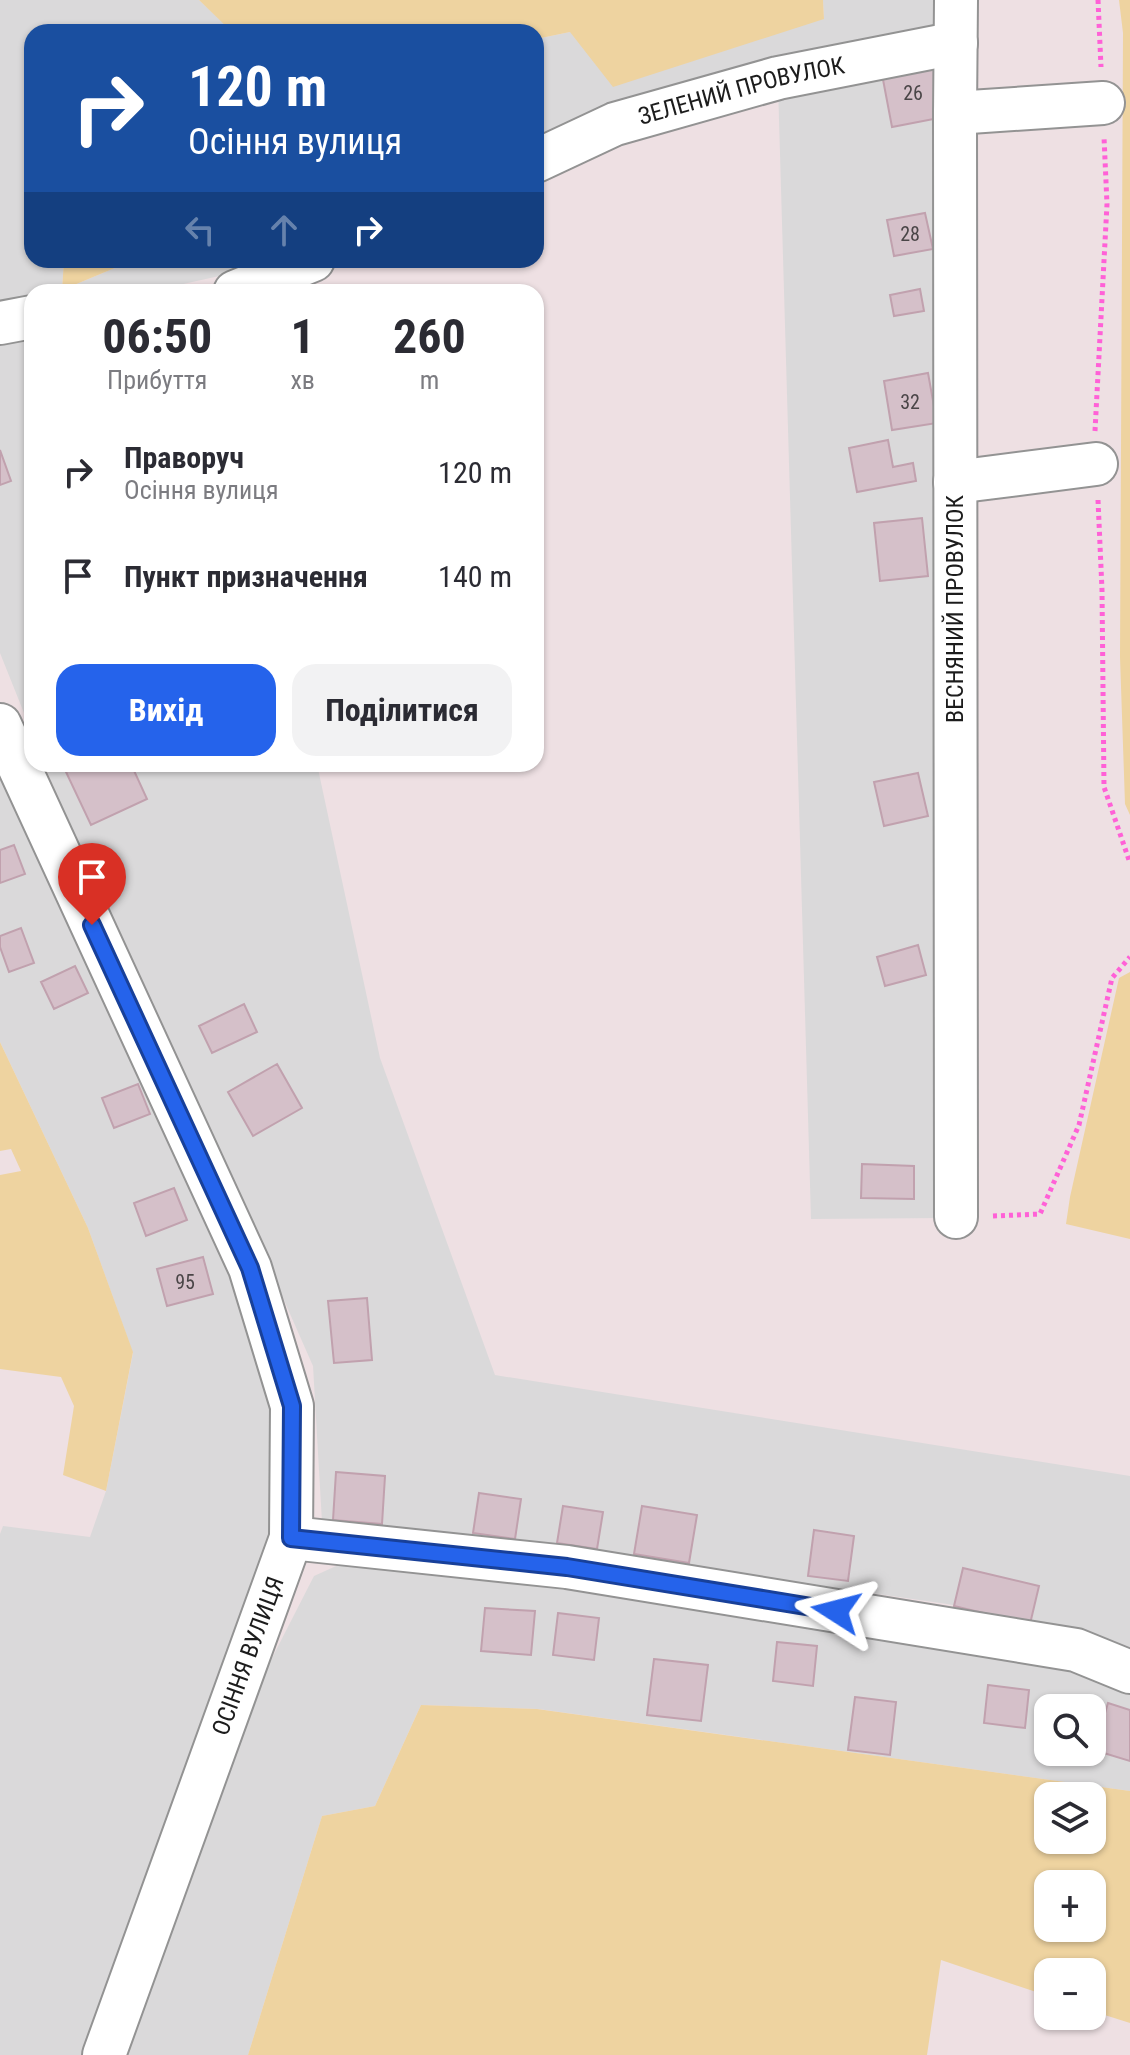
<!DOCTYPE html>
<html lang="uk">
<meta charset="utf-8">
<style>
body{margin:0;font-family:"Roboto Condensed",sans-serif;background:#f2f2f3;color:#2b2b33;height:100vh;display:flex;flex-direction:column;font-size:30px;white-space:nowrap}
*{box-sizing:border-box;margin:0}
p{font-size:26px;color:#7c7c81}
.icon{flex:none;width:44px;height:44px;fill:none;stroke:currentColor;stroke-width:2;stroke-linecap:round;stroke-linejoin:round}
.map{position:relative;flex:1;overflow:hidden}
.drawer{position:absolute;left:24px;top:284px;width:520px;height:488px;display:flex;flex-direction:column;background:#fff;border-radius:24px;box-shadow:0 2px 6px #0004}
.drawer>*{flex:none}
.banner{position:absolute;left:24px;top:24px;width:520px;height:244px;border-radius:24px;box-shadow:0 2px 6px #0004;background:#1a4fa0;color:#fff;overflow:hidden}
.tools{position:absolute;left:1034px;top:1694px;display:grid;gap:16px}
.tools a{display:grid;place-items:center;width:72px;height:72px;border-radius:16px;background:#fff;box-shadow:0 2px 6px #0004;font-size:40px}
.pin{position:absolute;display:grid;place-items:center;width:68px;height:68px;color:#fff;margin:-82px -34px;border-radius:50% 50% 50% 0;rotate:-45deg;box-shadow:0 0 8px #0007}
.pin .icon{rotate:45deg}
.me{position:absolute;width:88px;margin:-44px;rotate:279deg;stroke-linejoin:round;filter:drop-shadow(0 0 6px #0008)}
.turn{display:flex;align-items:center;gap:28px;height:168px;padding:0 32px;font-size:36px}
.turn .icon{width:104px;height:104px;stroke-width:2.5}
.turn b{display:block;font-size:56px;line-height:68px}
.lanes{display:flex;align-items:center;height:76px;padding:0 32px;background:#0003;justify-content:center;gap:40px;direction:ltr}
.lanes .off{opacity:.35}
.eta{display:flex;justify-content:space-evenly;align-items:center;height:136px;text-align:center}
.eta b{font-size:48px;font-weight:700;line-height:56px}
.action{display:flex;gap:16px;margin-top:auto;padding:16px 32px}
.action a{flex:1;height:92px;border-radius:24px;background:#2563eb;color:#fff;font-size:32px;font-weight:700;line-height:92px;text-align:center}
.action a+a{background:#f2f2f3;color:#2b2b33}
ul{padding:0;list-style:none}
li{display:flex;align-items:center;gap:24px;height:104px;padding:0 32px}
li div{flex:1}
li b{display:block;font-size:30px}
li em{font-style:normal}
.map>svg:first-child{display:block}
.residential{fill:#dad9da;fill-rule:evenodd}
.grass{fill:#eed3a0;fill-rule:evenodd}
.building{fill:#d5c0c9;stroke:#c1a1ae;stroke-width:2}
.lines{fill:none;stroke-linecap:round;stroke-linejoin:round}
.minor-casing{stroke:#939393;stroke-width:46}
.path{stroke:#ff61d7;stroke-width:5;stroke-dasharray:4 4;stroke-linecap:butt}
.minor{stroke:#fff;stroke-width:42}
.route-casing{stroke:#184099;stroke-width:20}
.route{stroke:#2563eb;stroke-width:14}
.labels{text-anchor:middle;dominant-baseline:central;stroke-width:6;stroke-linejoin:round;paint-order:stroke}
.number-label{font-size:20px;fill:#4a4547}
.street-label{font-size:24px;fill:#1c1c1c;stroke:#fff}
</style>
<div class="map">
<svg width="1130" height="2055" viewBox="0 0 1130 2055">
<rect width="100%" height="100%" fill="#eee0e3"/>
<path class="residential" d="M0 0H199L232 31 32 32V260H64L62 290 134 260H265L233 273 147 292H32V310L0 314Z
M823 0H951V38L536 147V39L570 32 824 19Z
M948 53 945 1218 811 1219 778 85Z
M32 326V733L0 653V330Z
M0 743 289 1407 283 1537 96 2055H0V1534L3 1526 90 1537 106 1491 133 1353 88 1228 0 1042Z
M44 764H317L380 1058 495 1375 1130 1476V1648L1095 1634 947 1604 560 1548 322 1522 313 1366 209 1130 77 845Z
M356 1557 665 1593 1130 1680V1791L538 1709 421 1705 375 1806 322 1816 248 2055H125L251 1699 314 1576ZM1048 1708H1092V1752H1048Z"/>
<path class="grass" d="M199 0H823L824 19 613 87 570 32 536 39V32H232Z
M1119 0H1130V815L1125 804 1120 657 1123 33Z
M64 260H134L62 290Z
M1130 972V1239L1066 1224 1070 1197 1119 978Z
M0 1042 88 1228 133 1352 106 1491 63 1475 74 1406 61 1377 0 1369V1175L21 1171 11 1149 0 1151Z
M421 1705 537 1709 1130 1791V2023L1092 2011V1972H1048V1996L941 1960 927 2055H248L322 1816 375 1806ZM1092 1796V1840H1048V1796ZM1092 1884V1928H1048V1884Z"/>
<path class="building" d="M933 59 944 117 892 127 881 69Z
M925 213 933 249 894 256 887 220Z
M920 289 924 311 894 316 890 295Z
M928 373 937 423 892 430 884 381Z
M888 440 893 467 913 463 916 481 857 492 849 448Z
M0 450 11 481 0 485Z
M922 518 928 576 880 581 874 523Z
M83 764H131L147 799 91 825 66 772Z
M918 773 928 816 884 826 874 782Z
M14 845 25 874 0 883V850Z
M21 928 34 963 9 972 0 947V936Z
M918 945 926 975 885 986 877 957Z
M75 966 88 993 54 1009 41 982Z
M244 1004 257 1032 212 1053 199 1026Z
M277 1064 302 1108 253 1136 228 1092Z
M138 1084 150 1114 114 1128 102 1098Z
M862 1164 914 1166V1199L861 1198Z
M174 1188 187 1220 146 1236 134 1203Z
M203 1257 213 1294 167 1306 157 1269Z
M367 1298 372 1360 334 1363 328 1301Z
M336 1472 385 1476 382 1524 333 1520Z
M479 1493 521 1499 515 1539 473 1533Z
M563 1506 603 1512 597 1549 557 1543Z
M642 1506 697 1515 689 1563 634 1554Z
M814 1530 854 1536 848 1581 808 1576Z
M963 1568 1039 1586 1030 1624 954 1606Z
M485 1608 535 1611 531 1655 481 1651Z
M558 1613 599 1618 594 1660 553 1655Z
M777 1642 817 1646 813 1686 773 1681Z
M654 1659 708 1665 701 1721 647 1715Z
M988 1685 1029 1690 1025 1728 984 1723Z
M855 1697 896 1702 890 1755 848 1750Z
M1108 1703 1130 1710V1761L1094 1750Z"/>
<g class="lines">
<g class="minor-casing">
<g id="minor">
<path d="M955 113 1103 103"/>
<path id="s1" d="M536 161 615 124 778 78 956 43"/>
<path d="M235 292 313 260"/>
<path d="M0 323 32 317"/>
<path d="M955 482 1096 464"/>
<path d="M0 725 250 1268 292 1406 291 1538 104 2055"/>
<path d="M956 1217 955 113 956 0"/>
<path d="M291 1538 567 1567 1076 1650 1130 1672"/>
</g>
</g>
<path class="path" d="M1098 0 1101 67
M1095 431 1107 204 1104 137
M1098 500 1102 590 1104 787 1130 863
M993 1216 1040 1214 1079 1125 1112 978 1130 957"/>
<use href="#minor" class="minor"/>
</g>
<g class="lines">
<g class="route-casing">
<path id="route" d="M92 925 250 1268 292 1406 291 1538 567 1567 836 1611"/>
</g>
<use href="#route" class="route"/>
</g>
<g class="labels">
<g class="number-label">
<text x="913" y="93">26</text>
<text x="910" y="234">28</text>
<text x="910" y="402">32</text>
<text x="185" y="1282">95</text>
</g>
<g class="street-label">
<text stroke="none"><textPath href="#s1" startOffset="218">ЗЕЛЕНИЙ ПРОВУЛОК</textPath></text>
<text transform="translate(955 609) rotate(-90)">ВЕСНЯНИЙ ПРОВУЛОК</text>
<text transform="translate(248 1656) rotate(-70)">ОСІННЯ ВУЛИЦЯ</text>
</g>
</g>
</svg>
<div class="tools">
<a><svg class="icon" aria-label="search" viewBox="0 0 24 24"><circle cx="10" cy="10" r="6"/><path d="M15 15l6 6"/></svg></a>
<a><svg class="icon" aria-label="layers" viewBox="0 0 24 24"><path d="M12 4l9 5-9 5-9-5zM3 14l9 5 9-5"/></svg></a>
<a>+</a>
<a>−</a>
</div>
<div class="pin" style="left:92px;top:925px;background:#d93025"><svg class="icon" aria-label="arrive" viewBox="0 0 24 24"><path d="M6 21V4h12l-3 4 3 4H6"/></svg></div>
<svg class="me" style="left:836px;top:1611px" viewBox="-20 -20 40 40"><path d="M0-17L14 15 0 8-14 15z" fill="#2563eb" stroke="#fff" stroke-width="4"/></svg>
<div class="banner">
<div class="turn"><svg class="icon" aria-label="right" viewBox="0 0 24 24"><path d="M7 20v-9h11M14 6l5 5-5 5"/></svg><div><b>120 m</b>Осіння вулиця</div></div>
<div class="lanes"><svg class="icon off" aria-label="left" viewBox="0 0 24 24"><path d="M17 20v-9H6M10 6l-5 5 5 5"/></svg><svg class="icon off" aria-label="ahead" viewBox="0 0 24 24"><path d="M12 20V5M6 11l6-6 6 6"/></svg><svg class="icon" aria-label="right" viewBox="0 0 24 24"><path d="M7 20v-9h11M14 6l5 5-5 5"/></svg></div>
</div>
<section class="drawer">
<div class="eta">
<div><b>06:50</b><p>Прибуття</p></div>
<div><b>1</b><p>хв</p></div>
<div><b>260</b><p>m</p></div>
</div>
<ul>
<li><svg class="icon" aria-label="right" viewBox="0 0 24 24"><path d="M7 20v-9h11M14 6l5 5-5 5"/></svg><div><b>Праворуч</b><p>Осіння вулиця</p></div><em>120 m</em></li>
<li><svg class="icon" aria-label="arrive" viewBox="0 0 24 24"><path d="M6 21V4h12l-3 4 3 4H6"/></svg><div><b>Пункт призначення</b></div><em>140 m</em></li>
</ul>
<div class="action"><a>Вихід</a><a>Поділитися</a></div>
</section>
</div>
